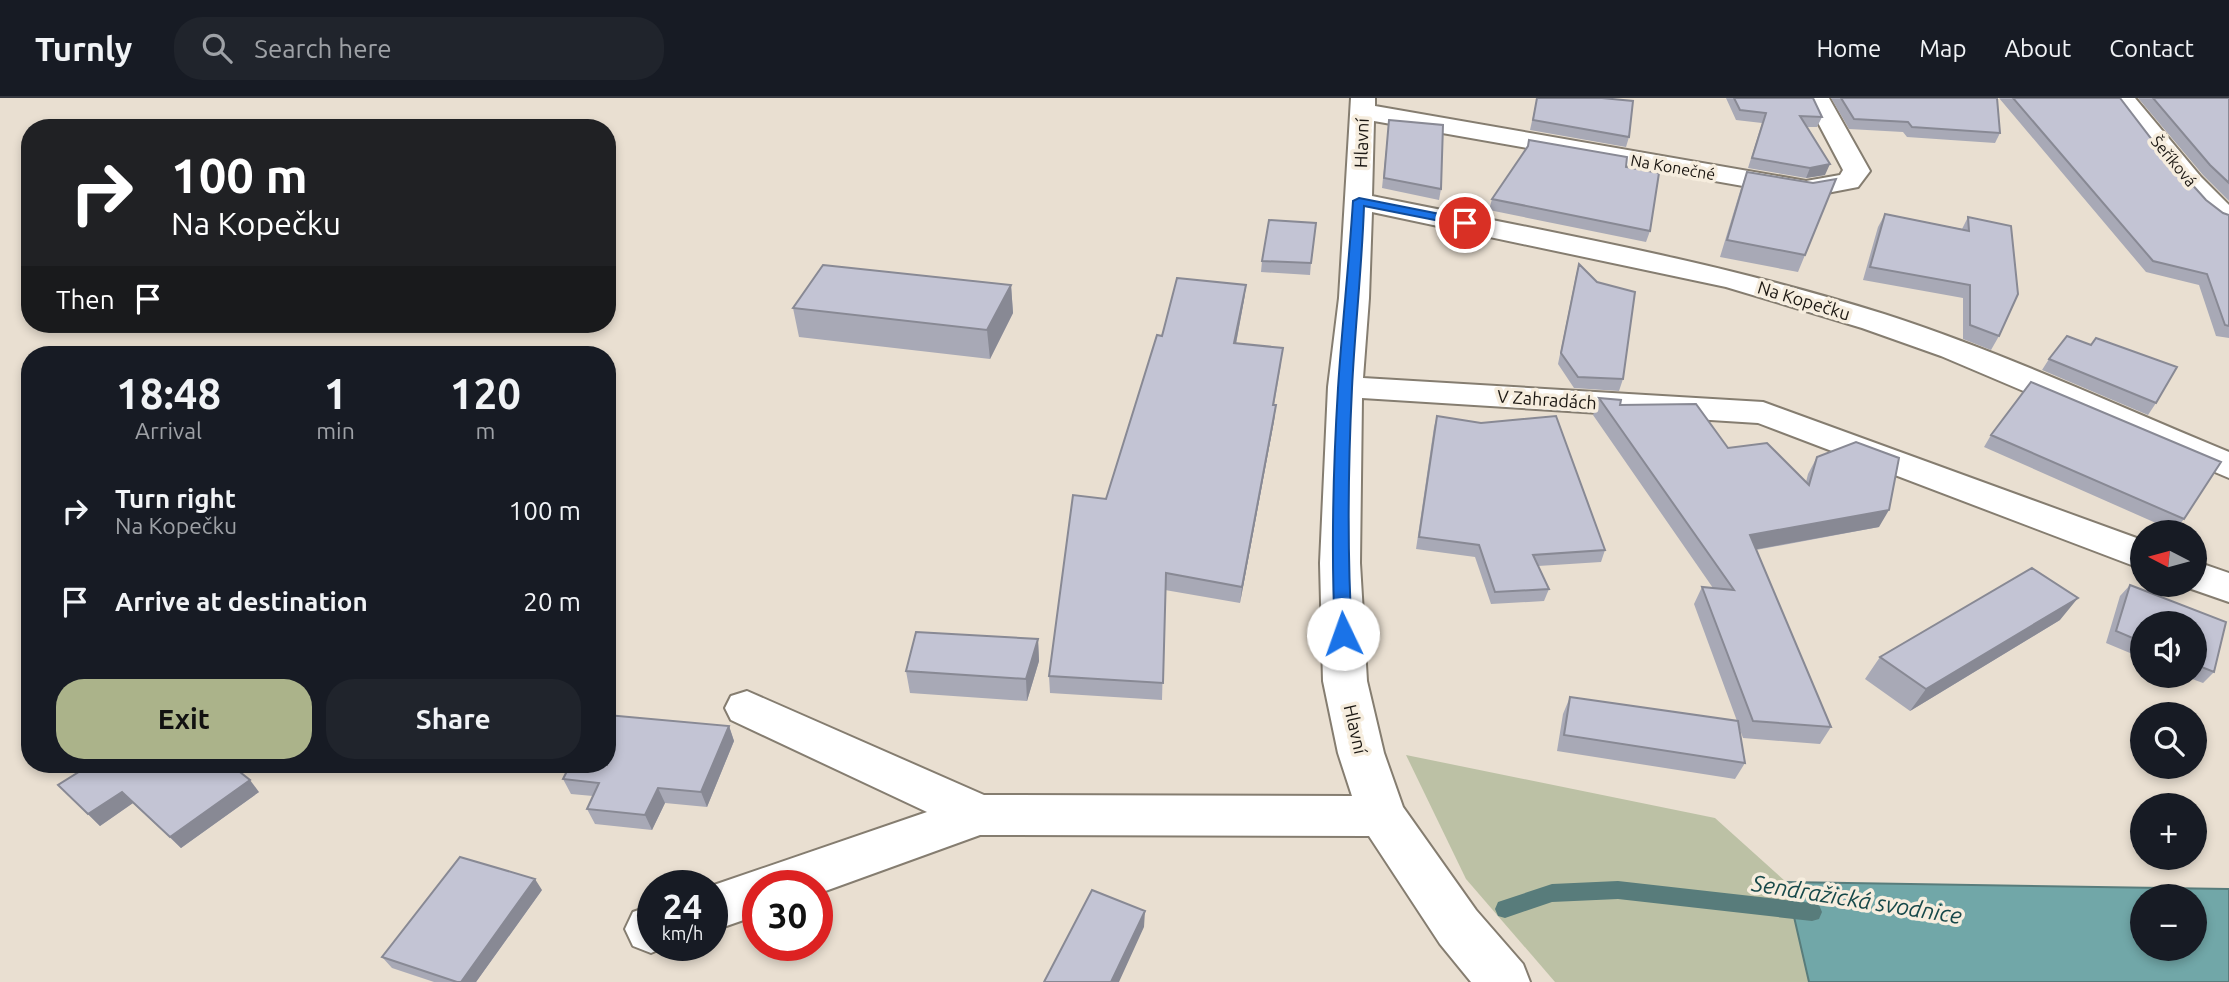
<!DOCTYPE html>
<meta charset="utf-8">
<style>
body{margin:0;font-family:Ubuntu,sans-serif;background:#20242c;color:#f1f3f6;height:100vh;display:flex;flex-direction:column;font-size:26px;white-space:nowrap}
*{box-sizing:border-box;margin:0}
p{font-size:23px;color:#9ea1a6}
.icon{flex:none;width:38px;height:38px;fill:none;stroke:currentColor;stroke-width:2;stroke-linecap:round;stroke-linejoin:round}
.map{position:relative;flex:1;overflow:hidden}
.side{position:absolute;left:21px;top:248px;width:595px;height:427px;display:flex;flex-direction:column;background:#171b24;border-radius:28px;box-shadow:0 4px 10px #0003}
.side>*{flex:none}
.banner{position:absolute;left:21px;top:21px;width:595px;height:214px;border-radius:28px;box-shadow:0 4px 10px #0003;background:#202124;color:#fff;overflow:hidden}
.needle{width:46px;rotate:276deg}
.fabs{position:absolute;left:2130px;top:422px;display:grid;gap:14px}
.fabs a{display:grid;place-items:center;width:77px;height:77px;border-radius:50%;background:#171b24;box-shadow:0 4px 10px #0003;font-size:35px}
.speed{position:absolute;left:637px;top:772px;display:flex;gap:14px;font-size:35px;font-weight:700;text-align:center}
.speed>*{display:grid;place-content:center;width:91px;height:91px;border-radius:50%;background:#171b24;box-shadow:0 4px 10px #0003;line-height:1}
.speed small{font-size:18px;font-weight:400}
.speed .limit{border:10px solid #d22;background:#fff;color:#111}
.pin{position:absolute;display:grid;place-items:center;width:60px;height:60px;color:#fff;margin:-30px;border:4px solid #fff;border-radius:50%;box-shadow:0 2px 7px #0007}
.me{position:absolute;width:77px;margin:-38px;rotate:357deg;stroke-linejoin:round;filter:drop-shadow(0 0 5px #0008)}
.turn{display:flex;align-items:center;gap:24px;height:147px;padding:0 35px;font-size:32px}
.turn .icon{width:91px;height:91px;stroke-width:2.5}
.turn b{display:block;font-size:49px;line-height:60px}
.then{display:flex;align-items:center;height:66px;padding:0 35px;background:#0003;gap:14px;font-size:26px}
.eta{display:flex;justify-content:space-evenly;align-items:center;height:119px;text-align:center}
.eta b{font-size:42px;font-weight:700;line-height:49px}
.primary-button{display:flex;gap:14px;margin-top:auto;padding:14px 35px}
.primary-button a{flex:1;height:80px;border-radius:28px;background:#abb38a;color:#111;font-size:28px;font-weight:700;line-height:80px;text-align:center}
.primary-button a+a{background:#20242c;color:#f1f3f6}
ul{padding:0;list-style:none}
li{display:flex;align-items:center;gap:21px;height:91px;padding:0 35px}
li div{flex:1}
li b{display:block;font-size:26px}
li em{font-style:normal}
header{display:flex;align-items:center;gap:42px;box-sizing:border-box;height:98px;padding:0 35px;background:#171b24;border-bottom:2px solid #363941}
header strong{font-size:33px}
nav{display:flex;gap:38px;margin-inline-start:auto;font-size:24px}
.search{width:490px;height:63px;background:#20242c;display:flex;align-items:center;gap:18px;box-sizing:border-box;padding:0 24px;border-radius:28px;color:#9ea1a6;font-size:26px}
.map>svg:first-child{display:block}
.green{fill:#bcc1a5}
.water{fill:#71a7a8;stroke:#587c7b;stroke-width:2;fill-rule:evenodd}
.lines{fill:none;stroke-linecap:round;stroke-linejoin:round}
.stream{fill:#587c7b;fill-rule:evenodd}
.minor-casing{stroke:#857d70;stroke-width:4}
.minor{fill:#fff;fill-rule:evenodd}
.wall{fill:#a8a9b6}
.shaded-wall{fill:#888994}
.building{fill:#c3c4d4;stroke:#888994;stroke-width:2}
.route{fill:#1a73e8;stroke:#114b97;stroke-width:2}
.labels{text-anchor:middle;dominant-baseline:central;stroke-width:7;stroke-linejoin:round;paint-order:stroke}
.far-street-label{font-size:16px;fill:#1c1813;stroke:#f6edde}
.street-label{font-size:18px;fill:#1c1813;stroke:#f6edde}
.near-water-label{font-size:23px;font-style:italic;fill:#17494a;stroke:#f6edde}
</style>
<header>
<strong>Turnly</strong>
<div class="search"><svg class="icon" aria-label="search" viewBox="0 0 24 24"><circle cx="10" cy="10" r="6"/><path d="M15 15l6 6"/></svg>Search here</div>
<nav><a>Home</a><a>Map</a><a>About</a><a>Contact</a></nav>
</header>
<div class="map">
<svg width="2229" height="884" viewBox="0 0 2229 884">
<rect width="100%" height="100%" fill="#e9dfd1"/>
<path class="green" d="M1406 657 1715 720 1786 784 1809 884H1555L1466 781Z"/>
<path class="water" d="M1786 784 2229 791V884H1809ZM2194 798V850H2142V798Z"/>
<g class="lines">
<path class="stream" d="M1618 783 1812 805 1819 807 1822 814 1819 821 1812 823 1618 801 1552 804 1505 820 1498 818 1495 811 1498 804 1552 786Z"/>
<g class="minor-casing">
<path id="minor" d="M1351 0H1375V8L1806 83 1840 77 1843 72 1805 0H1829L1870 73 1858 89 1806 99 1374 23 1372 98C1544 133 1717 163 1884 216 2002 254 2115 307 2229 354V380L1941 258 1862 230 1726 189 1372 114 1369 200 1363 280 1763 304 2142 442V471L1758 325 1362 300 1360 465 1367 583 1384 655 1403 709 1476 812 1523 866 1530 884H1471L1440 846 1369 738 980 737 817 796V788H758V817L712 833 711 788 927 714 731 622 725 610 731 598 747 593 984 697 1352 698 1338 655 1323 583 1320 465 1328 289 1339 200Z
M2110 0H2135L2201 79 2229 107V130C2200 123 2129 28 2110 0Z
M2194 463 2229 475V504L2180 487 2194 486Z
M653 807V847H670L651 855 633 848 625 831 633 814Z"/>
</g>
<use href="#minor" class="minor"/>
</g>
<path class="wall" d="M1537 0 1629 39 1626 49 1530 32Z
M1726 0H1813L1822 19 1817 29H1807L1825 77 1806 80 1748 70 1762 25 1736 22Z
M1831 0H1997L2000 35 1995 45 1907 39 1903 34 1849 31Z
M1999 0H2120L2153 43 2206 102 2223 115 2229 117V240L2216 238 2199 187 2146 174Z
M2138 0H2229V103L2203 77Z
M1389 22 1441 91 1439 102 1382 90Z
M1626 69 1650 133 1646 144 1489 112 1492 101Z
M1747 74 1805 157 1798 174 1720 159 1741 90Z
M1885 116 1962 131 1968 119 1999 238 1991 252 1963 241V200L1863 182 1878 129Z
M1262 163 1311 165 1310 177 1261 174Z
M1579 166 1623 281 1619 293 1574 290 1558 266 1576 177Z
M1011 187 1013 215 990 261 799 239 793 210Z
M1246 187 1244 202 1236 246 1281 266 1274 307H1276L1274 323 1240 505 1165 492 1162 602 1050 595 1049 578 1162 238Z
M2049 261 2156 305 2148 317 2042 272Z
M1599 300 1620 307 1728 350 1806 384 1808 376 1817 359 1879 429 1756 452 1831 629 1820 646 1743 640 1739 629 1745 665 1735 681 1557 653 1563 616 1570 599 1737 623 1694 506 1702 489 1713 490 1593 317Z
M1437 318 1605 452 1601 464 1538 468 1549 491 1544 503 1491 506 1475 459 1416 451 1434 329Z
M1991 337 2184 421 2174 433 1984 349Z
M2130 487 2226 524 2214 574 2203 585 2184 578H2194V525H2142V560L2106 545 2120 498Z
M2060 522 1910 613 1865 581 1880 559Z
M1038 541 1039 563 1027 603 910 595 906 573Z
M729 628 734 643 707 709 665 705 652 732 595 726 587 711 593 698 571 696 563 681 567 672 507 667H607Z
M58 687 259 694 181 750 133 705 100 728Z
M542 792 476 884H434L392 870 382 859Z"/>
<path class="shaded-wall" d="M1830 66 1825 77 1806 80 1810 70Z
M1011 187 1013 215 990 261 987 232Z
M1246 187 1244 202 1233 261 1234 245Z
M1276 307 1274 323 1240 505 1242 489Z
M1889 412 1879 429 1741 454 1750 437Z
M2078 500 2060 522 1910 613 1926 591Z
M1038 541 1039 563 1027 603 1026 581Z
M729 628 734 643 707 709 701 694Z
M250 682 259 694 181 750 170 739Z
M658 690 665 705 652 732 645 717Z
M122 694 133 705 100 728 88 716Z
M535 781 542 792 476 884H461Z
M1145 813 1144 829 1119 884H1111Z"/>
<path class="building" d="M1537 0H1602L1633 3 1629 39 1533 22Z
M1734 0H1813L1822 19 1800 18 1830 66 1810 70 1752 60 1766 15 1740 12Z
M1841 0H1997L2000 35 1912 29 1908 24 1854 21Z
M2013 0H2120L2153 43 2206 102 2223 115 2229 117V228L2225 227 2207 176 2153 163Z
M2153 0H2229V85L2210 67Z
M1389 22 1443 27 1441 91 1384 80Z
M1529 42 1627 59 1626 69 1659 75 1650 133 1492 101 1528 48Z
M1747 74 1813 85 1836 81 1805 157 1727 142Z
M1885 116 1969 133 1968 119 2011 128 2018 196 1999 238 1970 227V187L1870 169Z
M1269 122 1316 125 1311 165 1262 163Z
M1579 166 1597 184 1635 194 1623 281 1578 279 1561 255Z
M823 167 1011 187 987 232 793 210Z
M1177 180 1246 187 1234 245 1283 250 1273 307H1276L1242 489 1166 475 1163 585 1049 578 1073 397 1106 401 1157 237 1162 238Z
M2067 238 2091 247 2096 240 2177 269 2156 305 2049 261Z
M2031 284 2221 364 2184 421 1991 337Z
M1599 300 1621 302 1620 307 1696 306 1728 350 1767 345 1809 387 1817 359 1856 344 1899 360 1889 412 1750 437 1831 629 1753 623 1702 489 1734 492Z
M1437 318 1481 325 1556 318 1605 452 1533 457 1549 491 1495 494 1479 447 1419 439Z
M2032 470 2078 500 1926 591 1880 559Z
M2130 487 2226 524 2214 574 2194 566V525H2142V544L2116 533Z
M916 534 1038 541 1026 581 906 573Z
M1570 599 1738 623 1745 665 1564 637Z
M607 617 729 628 701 694 658 690 645 717 587 711 599 685 563 681 570 667H607Z
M90 667H231L250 682 170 739 122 694 88 716 58 687Z
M460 759 535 781 461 884H457L382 859Z
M1092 792 1145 813 1111 884H1044Z"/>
<path class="route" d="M1359 100 1465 121 1470 125 1465 128 1364 108C1362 168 1355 229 1352 290 1348 372 1347 454 1352 536L1349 541H1337L1335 536C1331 454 1333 372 1338 290 1342 228 1349 166 1353 103Z"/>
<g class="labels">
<g class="far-street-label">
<text transform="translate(2174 63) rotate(50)">Šeříková</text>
<text transform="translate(1673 69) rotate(10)">Na Konečné</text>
</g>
<g class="street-label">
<text transform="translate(1361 45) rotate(-88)">Hlavní</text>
<text transform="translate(1804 202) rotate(17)">Na Kopečku</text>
<text transform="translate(1547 301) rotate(4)">V Zahradách</text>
<text transform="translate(1356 631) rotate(77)">Hlavní</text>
</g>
<g class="near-water-label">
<text transform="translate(1857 801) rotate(9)">Sendražická svodnice</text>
</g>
</g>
</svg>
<div class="fabs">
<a><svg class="needle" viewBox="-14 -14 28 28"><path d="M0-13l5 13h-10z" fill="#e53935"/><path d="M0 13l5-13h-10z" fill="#9ea1a6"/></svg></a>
<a><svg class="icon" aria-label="sound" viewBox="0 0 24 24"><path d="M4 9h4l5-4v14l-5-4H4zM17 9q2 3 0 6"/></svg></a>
<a><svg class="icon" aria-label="search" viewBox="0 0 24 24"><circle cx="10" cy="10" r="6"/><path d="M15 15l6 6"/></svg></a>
<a>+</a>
<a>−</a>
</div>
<div class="speed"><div>24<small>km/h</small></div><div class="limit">30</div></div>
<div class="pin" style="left:1465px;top:125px;background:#d93025"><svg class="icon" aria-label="arrive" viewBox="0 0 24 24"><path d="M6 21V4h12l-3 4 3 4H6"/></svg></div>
<svg class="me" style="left:1343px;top:536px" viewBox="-20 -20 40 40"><circle r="19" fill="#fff"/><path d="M0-13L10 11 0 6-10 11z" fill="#1a73e8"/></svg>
<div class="banner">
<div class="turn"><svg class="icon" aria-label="right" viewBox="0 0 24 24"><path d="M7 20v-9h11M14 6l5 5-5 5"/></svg><div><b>100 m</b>Na Kopečku</div></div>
<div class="then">Then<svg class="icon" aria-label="arrive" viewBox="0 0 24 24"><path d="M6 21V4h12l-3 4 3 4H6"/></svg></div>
</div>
<section class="side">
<div class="eta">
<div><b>18:48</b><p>Arrival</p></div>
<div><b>1</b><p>min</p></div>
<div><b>120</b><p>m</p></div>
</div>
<ul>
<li><svg class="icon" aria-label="right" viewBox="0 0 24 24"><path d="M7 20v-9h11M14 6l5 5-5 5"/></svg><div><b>Turn right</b><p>Na Kopečku</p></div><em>100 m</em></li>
<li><svg class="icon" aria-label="arrive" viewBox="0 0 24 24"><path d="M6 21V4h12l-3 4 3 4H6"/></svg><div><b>Arrive at destination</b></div><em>20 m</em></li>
</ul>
<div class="primary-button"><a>Exit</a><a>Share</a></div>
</section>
</div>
